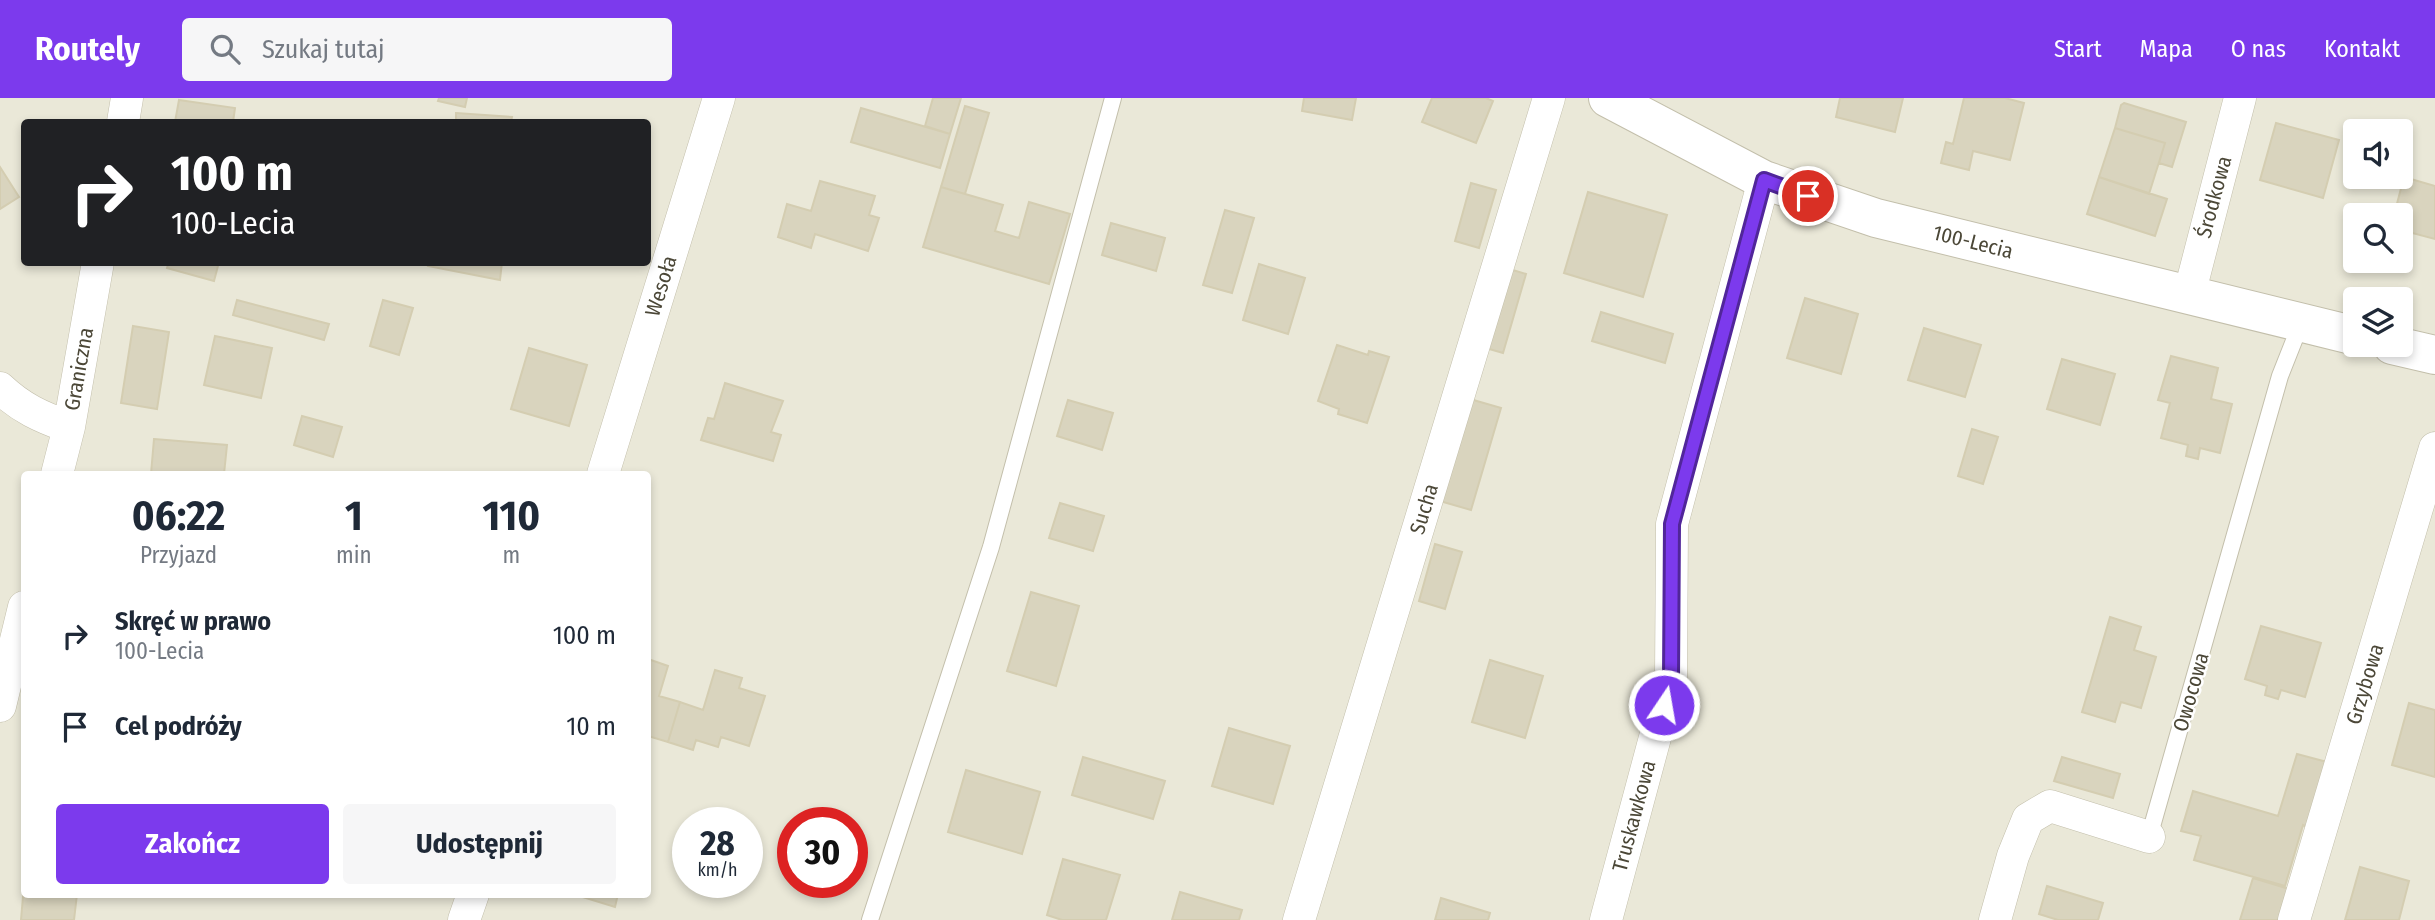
<!DOCTYPE html>
<html lang="pl">
<meta charset="utf-8">
<style>
body{margin:0;font-family:"Fira Sans Condensed",sans-serif;background:#f6f6f7;color:#1f2937;height:100vh;display:flex;flex-direction:column;font-size:26px;white-space:nowrap}
*{box-sizing:border-box;margin:0}
p{font-size:23px;color:#747a83}
.icon{flex:none;width:38px;height:38px;fill:none;stroke:currentColor;stroke-width:2;stroke-linecap:round;stroke-linejoin:round}
.map{position:relative;flex:1;overflow:hidden}
.panel{position:absolute;left:21px;top:373px;width:630px;height:427px;display:flex;flex-direction:column;background:#fff;border-radius:7px;box-shadow:0 4px 10px #0003}
.panel>*{flex:none}
.hud{position:absolute;left:21px;top:21px;width:630px;height:147px;border-radius:7px;box-shadow:0 4px 10px #0003;background:#202124;color:#fff;overflow:hidden}
.fabs{position:absolute;left:2343px;top:21px;display:grid;gap:14px}
.fabs a{display:grid;place-items:center;width:70px;height:70px;border-radius:7px;background:#fff;box-shadow:0 4px 10px #0003;font-size:35px}
.speed{position:absolute;left:672px;top:709px;display:flex;gap:14px;font-size:35px;font-weight:700;text-align:center}
.speed>*{display:grid;place-content:center;width:91px;height:91px;border-radius:50%;background:#fff;box-shadow:0 4px 10px #0003;line-height:1}
.speed small{font-size:18px;font-weight:400}
.speed .limit{border:10px solid #d22;background:#fff;color:#111}
.pin{position:absolute;display:grid;place-items:center;width:60px;height:60px;color:#fff;margin:-30px;border:4px solid #fff;border-radius:50%;box-shadow:0 2px 7px #0007}
.me{position:absolute;width:77px;margin:-38px;rotate:12deg;stroke-linejoin:round;filter:drop-shadow(0 0 5px #0008)}
.turn{display:flex;align-items:center;gap:24px;height:147px;padding:0 35px;font-size:32px}
.turn .icon{width:91px;height:91px;stroke-width:2.5}
.turn b{display:block;font-size:49px;line-height:60px}
.eta{display:flex;justify-content:space-evenly;align-items:center;height:119px;text-align:center}
.eta b{font-size:42px;font-weight:700;line-height:49px}
.primary-button{display:flex;gap:14px;margin-top:auto;padding:14px 35px}
.primary-button a{flex:1;height:80px;border-radius:7px;background:#7c3aed;color:#fff;font-size:28px;font-weight:700;line-height:80px;text-align:center}
.primary-button a+a{background:#f6f6f7;color:#1f2937}
ul{padding:0;list-style:none}
li{display:flex;align-items:center;gap:21px;height:91px;padding:0 35px}
li div{flex:1}
li b{display:block;font-size:26px}
li em{font-style:normal}
header{display:flex;align-items:center;gap:42px;box-sizing:border-box;height:98px;padding:0 35px;background:#7c3aed;color:#fff}
header strong{font-size:33px}
nav{display:flex;gap:38px;margin-inline-start:auto;font-size:24px}
.search{width:490px;height:63px;background:#f6f6f7;display:flex;align-items:center;gap:18px;box-sizing:border-box;padding:0 24px;border-radius:7px;color:#747a83;font-size:26px}
.map>svg:first-child{display:block}
.residential{fill:#eae8d8;fill-rule:evenodd}
.building{fill:#d9d4be;stroke:#d4cdb1;stroke-width:2}
.lines{fill:none;stroke-linecap:round;stroke-linejoin:round}
.service-casing{stroke:#c3bfab;stroke-width:18}
.minor-casing{stroke:#c3bfab;stroke-width:33}
.tertiary-casing{stroke:#c3bfab;stroke-width:40}
.service{stroke:#fff;stroke-width:16}
.minor{stroke:#fff;stroke-width:32}
.tertiary{stroke:#fff;stroke-width:38}
.route-casing{stroke:#51269a;stroke-width:18}
.route{stroke:#7c3aed;stroke-width:12}
.labels{text-anchor:middle;dominant-baseline:central;stroke-width:5;stroke-linejoin:round;paint-order:stroke}
.street-label{font-size:21px;fill:#4b4737;stroke:#fff}
</style>
<header>
<strong>Routely</strong>
<div class="search"><svg class="icon" aria-label="search" viewBox="0 0 24 24"><circle cx="10" cy="10" r="6"/><path d="M15 15l6 6"/></svg>Szukaj tutaj</div>
<nav><a>Start</a><a>Mapa</a><a>O nas</a><a>Kontakt</a></nav>
</header>
<div class="map">
<svg width="2435" height="822" viewBox="0 0 2435 822">
<rect width="100%" height="100%" fill="#f6f5ea"/>
<path class="residential" d="M0 0H2435V822H0ZM24 24H648V164H24ZM2356 33H2401V79H2356ZM2356 117H2401V163H2356ZM2356 201H2401V247H2356ZM24 376H648V796H24ZM688 724H747V784H688ZM793 724H852V784H793Z"/>
<path class="building" d="M439 0H467L465 9 438 3Z
M933 0H961L950 36 925 28Z
M1304 0H1356L1352 22 1302 13Z
M1432 0H1486L1493 3 1476 45 1422 24Z
M1840 0H1903L1895 34 1836 19Z
M1964 0H2005L2024 5 2010 62 1973 53 1969 72 1941 65 1946 44 1953 46Z
M179 2 235 10 233 24H175Z
M2124 5 2186 24 2172 69 2159 65 2165 45 2115 30 2121 7Z
M965 8 989 15 965 96 941 89Z
M861 10 950 36 940 70 851 44Z
M456 15 512 19 511 24H456Z
M2276 25 2339 42 2323 100 2260 82Z
M2115 30 2165 45 2149 96 2099 79Z
M0 69 19 99 0 111Z
M2099 79 2167 101 2155 138 2087 116Z
M2404 79 2435 88V141L2401 132V117H2394Z
M820 83 875 98 869 117 879 120 868 153 815 136 811 150 778 139 787 106 811 113Z
M1471 85 1496 92 1479 150 1455 143Z
M941 89 1003 107 995 133 1019 140 1029 104 1070 116 1049 186 923 149Z
M1588 94 1667 117 1643 199 1564 175Z
M1225 112 1254 120 1232 195 1203 187Z
M1111 125 1165 140 1156 173 1102 157Z
M169 164H219L214 183 167 170Z
M429 164H502L500 182 428 168Z
M1259 166 1305 180 1288 236 1243 222Z
M1503 169 1526 176 1503 255 1479 248Z
M1805 200 1858 216 1841 276 1787 260Z
M237 202 329 226 324 242 233 217Z
M383 202 413 210 399 257 370 248Z
M1601 214 1673 236 1665 265 1592 243Z
M133 228 169 234 157 311 121 305Z
M1924 230 1981 247 1965 299 1908 282Z
M215 238 272 250 261 300 204 287Z
M1337 247 1368 257 1369 253 1389 259 1367 325 1338 316 1339 311 1318 303Z
M529 250 587 267 569 328 511 311Z
M2171 258 2218 270 2211 301 2232 306 2220 355 2200 350 2198 361 2186 358 2188 347 2161 340 2170 305 2158 302Z
M2062 261 2115 276 2100 327 2047 311Z
M725 285 783 303 771 334 781 337 773 363 701 342 708 320 714 321Z
M1463 299 1501 310 1471 412 1433 401Z
M1068 302 1113 315 1102 352 1057 338Z
M302 318 342 329 333 359 294 347Z
M1972 331 1998 339 1983 386 1958 378Z
M154 341 227 347 224 376H151Z
M1060 405 1104 418 1093 453 1049 440Z
M1435 446 1462 454 1445 511 1419 503Z
M1031 494 1079 508 1056 588 1007 573Z
M2110 519 2141 529 2134 552 2156 559 2141 610 2121 604 2115 624 2082 614Z
M2261 528 2321 545 2305 599 2281 592 2278 601 2265 597 2267 588 2245 581Z
M648 561 668 568 659 598 680 604 668 644 648 638Z
M1490 562 1543 578 1525 640 1472 624Z
M715 572 742 580 739 590 765 598 749 648 721 639 718 649 696 642 693 652 668 644 680 604 703 612Z
M2409 605 2435 612V679L2392 667Z
M1229 630 1290 648 1273 706 1212 688Z
M2297 656 2327 664 2307 729 2303 727 2285 788 2194 762 2201 738 2181 733 2193 693 2278 718Z
M1083 659 1165 683 1153 721 1072 697Z
M2062 659 2120 676 2113 700 2054 683Z
M966 672 1040 694 1022 756 948 734Z
M1063 761 1120 777 1106 822H1062L1047 817Z
M2360 769 2409 783 2399 822H2345Z
M2253 780 2289 791 2280 822H2240Z
M24 787V796H77L74 822H21Z
M2047 788 2103 805 2098 822H2058L2039 816Z
M1180 794 1242 812 1239 822H1172Z
M573 796H618L615 809Z
M1441 800 1490 815 1488 822H1435Z"/>
<g class="lines">
<g class="service-casing">
<path id="service" d="M2149 739 2280 278 2301 225
M870 822 991 449 1113 0"/>
</g>
<g class="minor-casing">
<path id="minor" d="M123 24 127 0
M2189 197 2240 0
M0 290C21 310 41 319 69 329
M57 376 69 329 98 164
M603 376 719 0
M0 608 24 509
M464 822 473 796
M1299 822 1549 0
M1606 822 1671 580 1672 426 1764 82
M1995 822 2013 758 2028 721 2050 708 2149 739
M2294 822 2435 350"/>
</g>
<g class="tertiary-casing">
<path id="tertiary" d="M1608 0 1764 82 1876 120 2356 238
M2392 247 2435 257"/>
</g>
<use href="#service" class="service"/>
<use href="#minor" class="minor"/>
<use href="#tertiary" class="tertiary"/>
</g>
<g class="lines">
<g class="route-casing">
<path id="route" d="M1664 607 1671 580 1672 426 1764 82 1808 98"/>
</g>
<use href="#route" class="route"/>
</g>
<g class="labels">
<g class="street-label">
<text transform="translate(2214 99) rotate(-75)">Środkowa</text>
<text transform="translate(1973 144) rotate(14)">100-Lecia</text>
<text transform="translate(661 188) rotate(-73)">Wesoła</text>
<text transform="translate(79 271) rotate(-80)">Graniczna</text>
<text transform="translate(1424 411) rotate(-73)">Sucha</text>
<text transform="translate(2365 586) rotate(-73)">Grzybowa</text>
<text transform="translate(2191 594) rotate(-74)">Owocowa</text>
<text transform="translate(1634 718) rotate(-75)">Truskawkowa</text>
</g>
</g>
</svg>
<div class="fabs">
<a><svg class="icon" aria-label="sound" viewBox="0 0 24 24"><path d="M4 9h4l5-4v14l-5-4H4zM17 9q2 3 0 6"/></svg></a>
<a><svg class="icon" aria-label="search" viewBox="0 0 24 24"><circle cx="10" cy="10" r="6"/><path d="M15 15l6 6"/></svg></a>
<a><svg class="icon" aria-label="layers" viewBox="0 0 24 24"><path d="M12 4l9 5-9 5-9-5zM3 14l9 5 9-5"/></svg></a>
</div>
<div class="speed"><div>28<small>km/h</small></div><div class="limit">30</div></div>
<div class="pin" style="left:1808px;top:98px;background:#d93025"><svg class="icon" aria-label="arrive" viewBox="0 0 24 24"><path d="M6 21V4h12l-3 4 3 4H6"/></svg></div>
<svg class="me" style="left:1664px;top:607px" viewBox="-20 -20 40 40"><circle r="17" fill="#7c3aed" stroke="#fff" stroke-width="3"/><path d="M0-11L8 9 0 5-8 9z" fill="#fff"/></svg>
<div class="hud">
<div class="turn"><svg class="icon" aria-label="right" viewBox="0 0 24 24"><path d="M7 20v-9h11M14 6l5 5-5 5"/></svg><div><b>100 m</b>100-Lecia</div></div>
</div>
<section class="panel">
<div class="eta">
<div><b>06:22</b><p>Przyjazd</p></div>
<div><b>1</b><p>min</p></div>
<div><b>110</b><p>m</p></div>
</div>
<ul>
<li><svg class="icon" aria-label="right" viewBox="0 0 24 24"><path d="M7 20v-9h11M14 6l5 5-5 5"/></svg><div><b>Skręć w prawo</b><p>100-Lecia</p></div><em>100 m</em></li>
<li><svg class="icon" aria-label="arrive" viewBox="0 0 24 24"><path d="M6 21V4h12l-3 4 3 4H6"/></svg><div><b>Cel podróży</b></div><em>10 m</em></li>
</ul>
<div class="primary-button"><a>Zakończ</a><a>Udostępnij</a></div>
</section>
</div>
